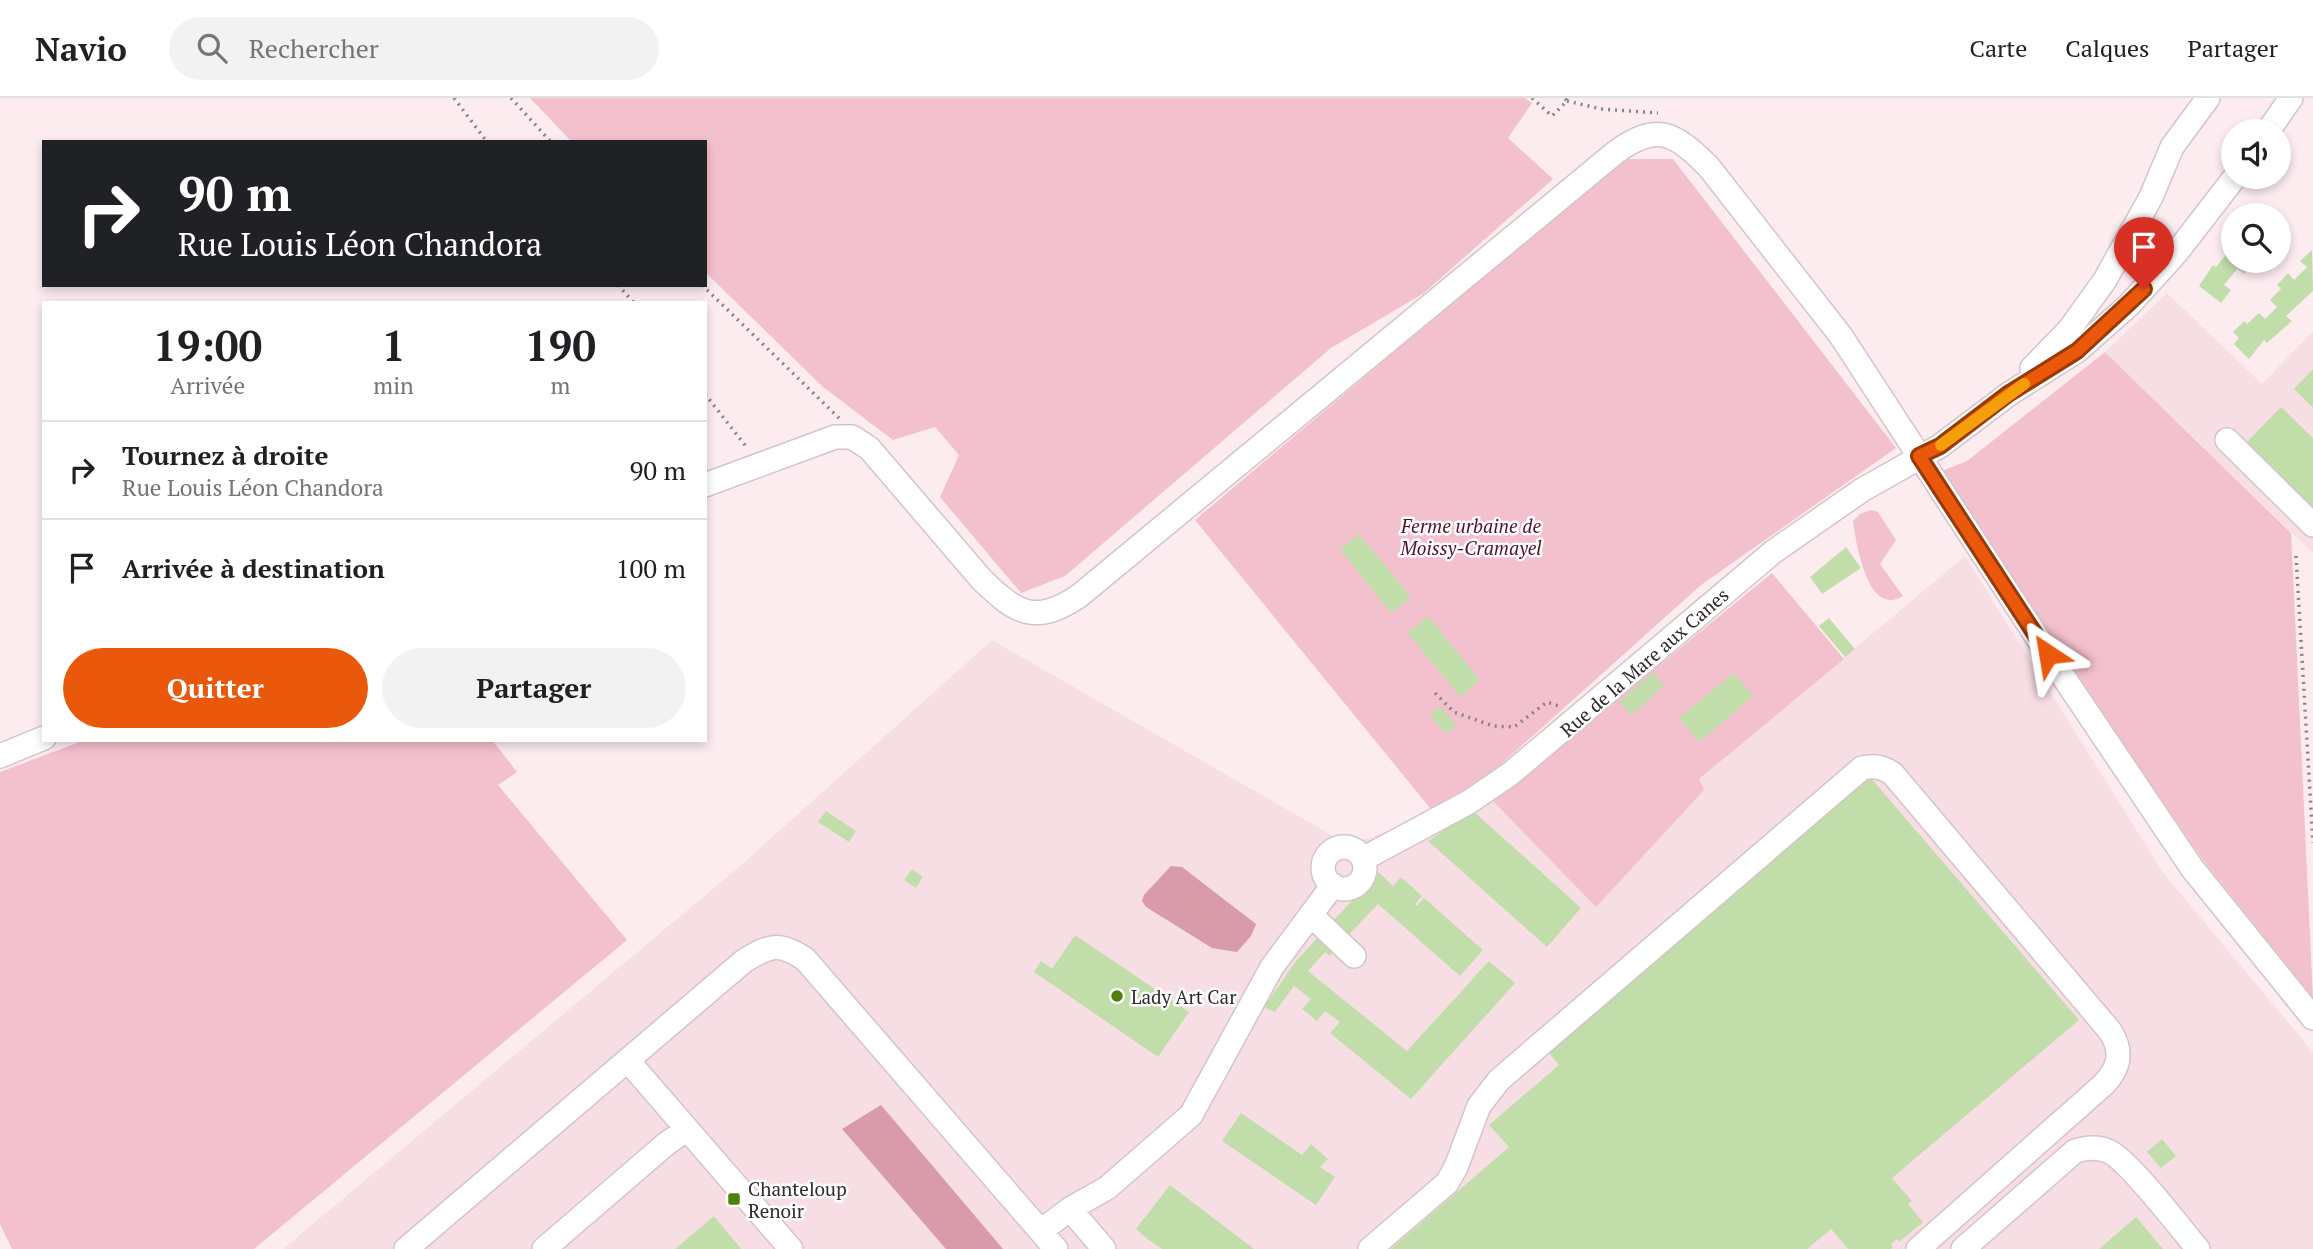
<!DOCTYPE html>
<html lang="fr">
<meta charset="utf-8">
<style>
body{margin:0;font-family:"PT Serif",serif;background:#f2f2f2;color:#202124;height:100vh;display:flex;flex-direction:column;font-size:26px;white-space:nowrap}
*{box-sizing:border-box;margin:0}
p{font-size:23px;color:#757577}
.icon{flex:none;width:38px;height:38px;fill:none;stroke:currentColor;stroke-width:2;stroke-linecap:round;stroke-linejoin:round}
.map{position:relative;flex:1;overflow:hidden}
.drawer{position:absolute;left:42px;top:203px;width:665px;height:441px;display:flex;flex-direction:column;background:#fff;border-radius:0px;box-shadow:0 4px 10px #0003}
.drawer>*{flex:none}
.guide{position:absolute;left:42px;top:42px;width:665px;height:147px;border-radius:0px;box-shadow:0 4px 10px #0003;background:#202124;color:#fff;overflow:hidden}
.tools{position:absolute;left:2221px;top:21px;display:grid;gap:14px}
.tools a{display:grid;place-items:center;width:70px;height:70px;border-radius:50%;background:#fff;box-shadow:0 4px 10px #0003;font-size:35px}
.pin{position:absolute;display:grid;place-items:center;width:60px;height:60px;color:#fff;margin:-72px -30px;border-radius:50% 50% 50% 0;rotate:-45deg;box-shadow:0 0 7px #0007}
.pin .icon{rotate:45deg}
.me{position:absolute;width:77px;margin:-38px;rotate:327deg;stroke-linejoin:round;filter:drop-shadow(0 0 5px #0008)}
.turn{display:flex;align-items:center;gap:24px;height:147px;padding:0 21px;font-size:32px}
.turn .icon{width:91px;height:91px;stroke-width:2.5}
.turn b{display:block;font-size:49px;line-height:60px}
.eta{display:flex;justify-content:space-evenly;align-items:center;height:119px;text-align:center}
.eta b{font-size:42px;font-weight:600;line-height:49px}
.cta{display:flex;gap:14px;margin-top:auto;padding:14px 21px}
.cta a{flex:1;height:80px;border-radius:42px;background:#ea580c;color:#fff;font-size:28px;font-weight:600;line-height:80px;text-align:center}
.cta a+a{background:#f2f2f2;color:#202124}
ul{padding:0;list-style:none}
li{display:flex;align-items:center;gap:21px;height:98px;padding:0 21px;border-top:2px solid #e0e0e0}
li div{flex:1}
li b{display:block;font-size:26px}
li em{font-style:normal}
header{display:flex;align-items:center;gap:42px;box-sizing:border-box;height:98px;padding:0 35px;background:#fff;border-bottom:2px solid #e0e0e0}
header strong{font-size:33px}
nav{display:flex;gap:38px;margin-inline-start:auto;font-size:24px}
.search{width:490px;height:63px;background:#f2f2f2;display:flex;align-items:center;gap:18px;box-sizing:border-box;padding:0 24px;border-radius:38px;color:#757577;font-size:26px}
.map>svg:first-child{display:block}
.built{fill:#f7dee4}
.green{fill:#f3c0cd}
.water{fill:#d99aaa}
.building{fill:#c1deaa}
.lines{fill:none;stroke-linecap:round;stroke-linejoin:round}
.minor-casing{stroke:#d4c4c8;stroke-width:26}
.path{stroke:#8c8184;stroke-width:3.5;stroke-dasharray:2 5;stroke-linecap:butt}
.minor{stroke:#fff;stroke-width:23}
.route-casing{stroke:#983908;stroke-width:18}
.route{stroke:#ea580c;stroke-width:12}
.slow{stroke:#f59e0b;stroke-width:12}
.poi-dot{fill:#4f7f0e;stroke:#fff;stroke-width:2.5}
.labels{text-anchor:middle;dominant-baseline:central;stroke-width:5;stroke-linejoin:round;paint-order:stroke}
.park-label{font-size:19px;font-style:italic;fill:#570d2b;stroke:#fff}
.street-label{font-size:19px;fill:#302a2c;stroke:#fff}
.poi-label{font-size:19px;fill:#302a2c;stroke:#fff;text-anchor:start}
</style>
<header>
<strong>Navio</strong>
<div class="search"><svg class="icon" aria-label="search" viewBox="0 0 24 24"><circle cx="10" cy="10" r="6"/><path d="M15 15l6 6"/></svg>Rechercher</div>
<nav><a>Carte</a><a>Calques</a><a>Partager</a></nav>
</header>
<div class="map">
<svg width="2313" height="1151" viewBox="0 0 2313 1151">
<rect width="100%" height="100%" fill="#fcecf0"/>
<path class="built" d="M2167 195 2262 286 2313 233V455L2105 254Z
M1965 458 2164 776 2313 954V1151H283L739 769 992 542 1347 746 1493 703 1596 808 1699 681Z"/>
<path class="green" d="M530 0H1525L1532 5 1508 40 1553 81 1424 195 1331 250 1065 478 1021 495 940 399 959 357 935 329 893 342 823 289 705 174V44H572Z
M1623 61H1673L1896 350 1701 487 1460 703 1430 710 1195 422Z
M2105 254 2291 435 2313 900 2202 761 2113 632 1942 373 1967 363Z
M1871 412 1878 414 1896 442 1880 466 1903 498C1868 520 1856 446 1853 423L1860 416Z
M1772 475 1844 561 1699 681 1704 692 1596 809 1493 703Z
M85 642H492L517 674 498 687 627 842 254 1151H12L0 1126V674Z"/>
<path class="water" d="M1171 768 1182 769 1256 826 1251 838 1237 854 1212 850 1146 809 1142 803 1144 797Z
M881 1007 1003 1151H946L842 1031Z"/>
<path class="building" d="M2233 148V163H2259L2257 166 2253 164 2244 176 2237 171 2224 187 2231 192 2221 205 2199 188 2213 167 2216 169Z
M2312 152 2313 193 2286 218 2292 223 2267 245 2264 242 2249 261 2234 246 2239 240 2233 234 2244 223 2247 226 2259 215 2265 221 2277 209 2270 202 2281 191 2277 187 2288 175 2294 182 2307 169 2300 163Z
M2313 271V310L2294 291Z
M2281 309 2313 340V415L2243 348Z
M1359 436 1411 499 1391 515 1340 451Z
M1846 449 1861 470 1822 496 1810 479Z
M1428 518 1480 582 1460 599 1408 535Z
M1829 520 1855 551 1845 559 1819 528Z
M1653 574 1664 588 1631 617 1619 604Z
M1734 575 1753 598 1699 644 1679 620Z
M1440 608 1456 627 1446 636 1430 617Z
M1869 678 2079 922 1892 1080 1912 1103 1908 1106 1923 1124 1899 1144 1897 1141 1891 1146 1893 1149 1891 1151H1848L1831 1131 1807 1151H1391L1509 1049 1489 1027 1559 967 1545 950Z
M826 713 856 733 849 744 818 724Z
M1473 713 1581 810 1547 849 1428 743Z
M912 771 923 779 916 790 904 782Z
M1379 774 1393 788 1401 779 1422 798 1415 806 1417 808 1424 800 1483 852 1460 878 1378 806 1345 841 1329 827Z
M1075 837 1189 914 1158 959 1034 874 1041 863 1052 871Z
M1320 837 1335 851 1330 858 1325 854 1308 873 1407 953 1489 863 1515 885 1411 1001 1330 935 1340 924 1325 913 1317 923 1302 911 1311 901 1294 888 1275 914 1264 909 1296 863Z
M1241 1015 1302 1057 1311 1046 1328 1061 1320 1069 1335 1079 1316 1107 1222 1043Z
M2162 1041 2176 1058 2161 1070 2147 1054Z
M1170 1087 1254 1151H1162L1146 1140 1136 1131Z
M714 1118 741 1151H675Z
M2136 1119 2163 1151H2099Z"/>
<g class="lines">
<g class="minor-casing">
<path id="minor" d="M2268 33 2291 0
M2032 270 2069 232 2105 182 2151 99 2172 49 2208 0
M2227 342 2313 427
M705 387 835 339H852L869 350 982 482C1017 516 1036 527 1079 498L1616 54C1658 24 1674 35 1708 68L1841 238 2048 556 2192 770 2313 920
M0 658 44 640
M1323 770a21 21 0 1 1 42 0a21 21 0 1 1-42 0Z
M1363 761 1469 704 1510 676 1773 454 1862 392 1940 348 2009 296 2077 253 2129 207 2177 154 2235 79
M1312 818 1354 858
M629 964 791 1151
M1070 1111 1104 1151
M1041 1133 1070 1111 1107 1090 1191 1017 1272 869 1333 787
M406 1151 744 863C770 847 779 844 805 861L1056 1151
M544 1151 666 1046 687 1031
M1370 1151 1447 1085 1456 1069 1479 1008 1499 982 1862 670C1874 667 1881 669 1892 675L2110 933C2123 953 2120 970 2103 987L1918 1151
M1963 1151 2075 1053C2086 1050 2097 1048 2108 1053 2128 1061 2181 1131 2198 1151"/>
</g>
<path class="path" d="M454 0 487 44
M511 0 551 44
M1532 0 1552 18 1567 3 1565 0
M1567 3 1601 11 1658 15
M618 187 634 205
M702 187 839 320
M705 296 748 351
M2296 458 2313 745
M1435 595 1454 614 1493 628 1514 629 1547 604 1559 608"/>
<use href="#minor" class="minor"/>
</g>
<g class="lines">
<g class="route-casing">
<path id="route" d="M2048 556 1919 358 1940 348 2008 296 2077 253 2144 191"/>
</g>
<use href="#route" class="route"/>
<path class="slow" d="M1941 347 2024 286"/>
</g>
<g class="poi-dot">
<circle cx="1117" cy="898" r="7"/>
<rect x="727" y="1094" width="14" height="14" rx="3.5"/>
</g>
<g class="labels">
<g class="park-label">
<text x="1471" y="427">Ferme urbaine de<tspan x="1471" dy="22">Moissy-Cramayel</tspan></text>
</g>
<g class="street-label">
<text transform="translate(1644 564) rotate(-41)">Rue de la Mare aux Canes</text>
</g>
<g class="poi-label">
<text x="1131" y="898">Lady Art Car</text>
<text x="748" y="1090">Chanteloup<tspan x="748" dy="22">Renoir</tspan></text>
</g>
</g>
</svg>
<div class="tools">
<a><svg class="icon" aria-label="sound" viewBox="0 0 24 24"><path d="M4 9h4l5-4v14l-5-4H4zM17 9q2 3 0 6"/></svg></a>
<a><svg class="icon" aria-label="search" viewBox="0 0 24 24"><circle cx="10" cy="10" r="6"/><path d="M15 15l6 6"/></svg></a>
</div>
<div class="pin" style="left:2144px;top:191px;background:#d93025"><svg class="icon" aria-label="arrive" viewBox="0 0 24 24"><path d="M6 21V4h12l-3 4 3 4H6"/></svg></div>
<svg class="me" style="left:2048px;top:556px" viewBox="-20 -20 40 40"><path d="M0-17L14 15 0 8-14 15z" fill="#ea580c" stroke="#fff" stroke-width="4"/></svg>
<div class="guide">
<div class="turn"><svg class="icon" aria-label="right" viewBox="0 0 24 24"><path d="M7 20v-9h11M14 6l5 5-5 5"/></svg><div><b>90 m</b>Rue Louis Léon Chandora</div></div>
</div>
<section class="drawer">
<div class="eta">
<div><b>19:00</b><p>Arrivée</p></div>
<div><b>1</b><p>min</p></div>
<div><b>190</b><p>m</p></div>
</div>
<ul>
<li><svg class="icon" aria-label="right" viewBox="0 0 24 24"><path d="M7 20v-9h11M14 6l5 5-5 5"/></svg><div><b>Tournez à droite</b><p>Rue Louis Léon Chandora</p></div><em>90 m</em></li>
<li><svg class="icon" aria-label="arrive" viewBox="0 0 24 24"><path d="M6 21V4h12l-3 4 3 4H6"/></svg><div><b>Arrivée à destination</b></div><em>100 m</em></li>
</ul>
<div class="cta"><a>Quitter</a><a>Partager</a></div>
</section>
</div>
